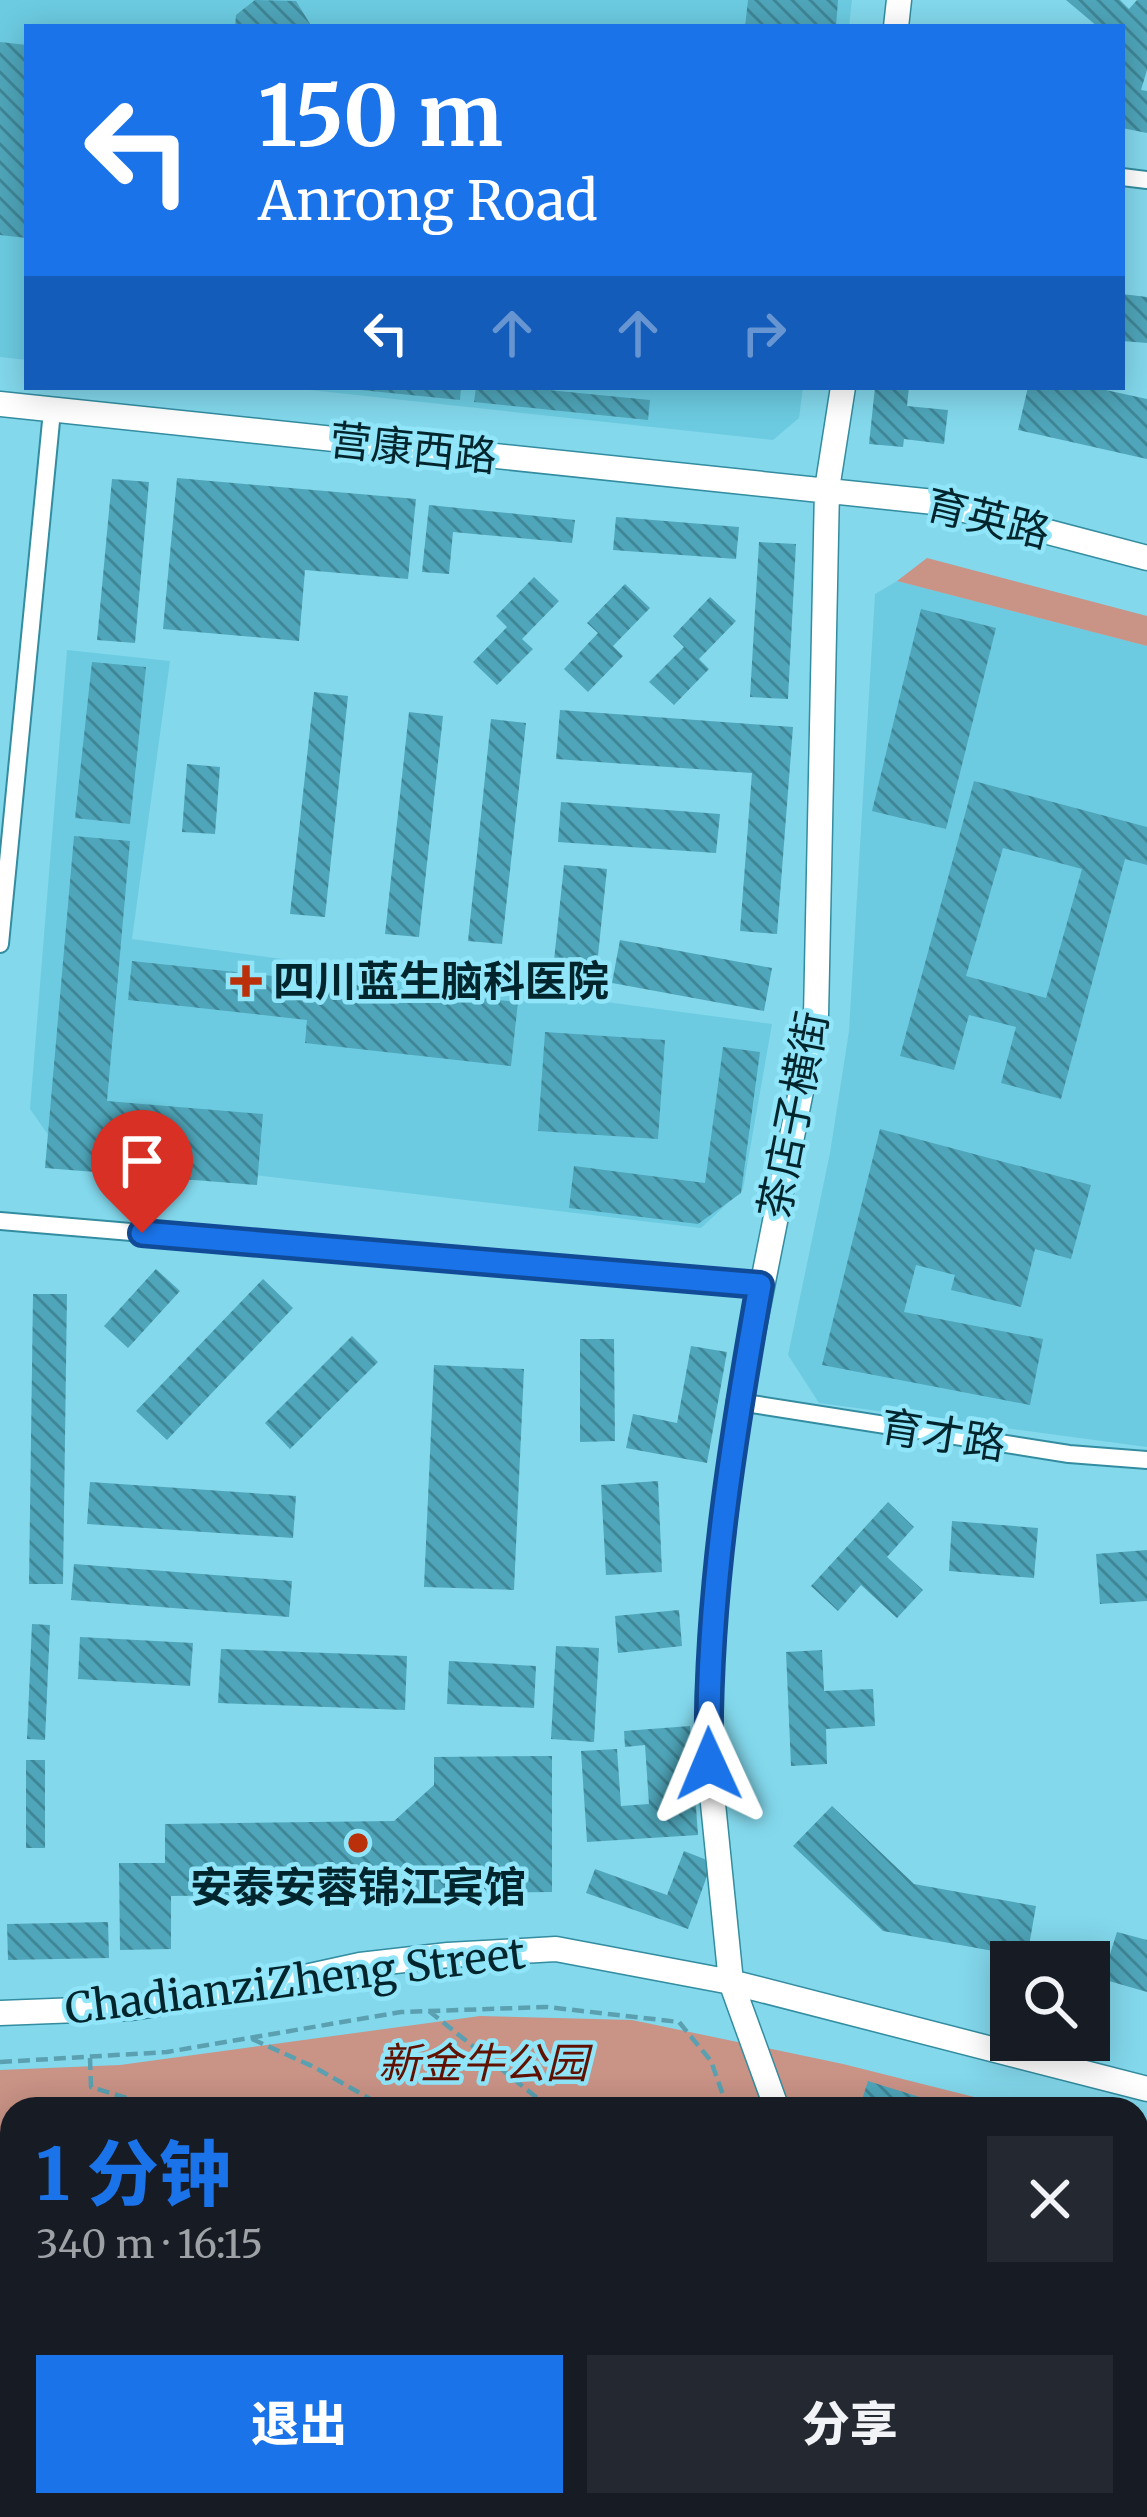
<!DOCTYPE html>
<html lang="zh">
<meta charset="utf-8">
<style>
body{margin:0;font-family:Merriweather,"Noto Sans SC",serif;background:#242831;color:#f1f3f6;height:100vh;display:flex;flex-direction:column;font-size:45px;white-space:nowrap}
*{box-sizing:border-box;margin:0}
p{font-size:39px;color:#9ea1a6}
.icon{flex:none;width:66px;height:66px;fill:none;stroke:currentColor;stroke-width:2;stroke-linecap:round;stroke-linejoin:round}
.map{position:relative;flex:1;overflow:hidden}
.panel{position:absolute;left:0px;top:2097px;width:1149px;height:420px;display:flex;flex-direction:column;background:#171b24;border-radius:36px 36px 0 0;box-shadow:0 6px 30px #0003}
.panel>*{flex:none}
.hud{position:absolute;left:24px;top:24px;width:1101px;height:366px;border-radius:0px;box-shadow:0 6px 30px #0003;background:#1a73e8;color:#fff;overflow:hidden}
.fabs{position:absolute;left:990px;top:1941px;display:grid;gap:24px}
.fabs a{display:grid;place-items:center;width:120px;height:120px;border-radius:0px;background:#171b24;box-shadow:0 6px 30px #0003;font-size:60px}
.pin{position:absolute;display:grid;place-items:center;width:102px;height:102px;color:#fff;margin:-123px -51px;border-radius:50% 50% 50% 0;rotate:-45deg;box-shadow:0 0 12px #0007}
.pin .icon{rotate:45deg}
.me{position:absolute;width:132px;margin:-66px;rotate:359deg;stroke-linejoin:round;filter:drop-shadow(0 0 9px #0008)}
.turn{display:flex;align-items:center;gap:42px;height:252px;padding:0 36px;font-size:54px}
.turn .icon{width:156px;height:156px;stroke-width:2.5}
.turn b{display:block;font-size:84px;line-height:102px}
.lanes{display:flex;align-items:center;height:114px;padding:0 36px;background:#0003;justify-content:center;gap:60px;direction:ltr}
.lanes .off{opacity:.35}
.round{display:grid;place-items:center;flex:none;width:126px;height:126px;border-radius:0px;background:#242831}
.summary{display:flex;align-items:center;justify-content:space-between;height:204px;padding:0 36px}
h1{font-size:72px;font-weight:800;line-height:90px;color:#1a73e8}
.action{display:flex;gap:24px;margin-top:auto;padding:24px 36px}
.action a{flex:1;height:138px;border-radius:0px;background:#1a73e8;color:#fff;font-size:48px;font-weight:800;line-height:138px;text-align:center}
.action a+a{background:#242831;color:#f1f3f6}
.map>svg:first-child{display:block}
.built{fill:#6ccbe1}
.green{fill:#c99386}
.building{fill:url(#building-back-hatch);fill-rule:evenodd}
.lines{fill:none;stroke-linecap:round;stroke-linejoin:round}
.highway-tunnel{stroke:#69b4c6;stroke-width:30;stroke-dasharray:30 15;stroke-linecap:butt}
.lane-casing{stroke:#338c9f;stroke-width:12}
.street-casing{stroke:#338c9f;stroke-width:20}
.secondary-casing{stroke:#338c9f;stroke-width:27}
.highway-casing{stroke:#338c9f;stroke-width:33}
.path{stroke:#5aa0b0;stroke-width:4.5;stroke-dasharray:12 6;stroke-linecap:butt}
.lane{stroke:#fff;stroke-width:9}
.street{stroke:#fff;stroke-width:16}
.secondary{stroke:#fff;stroke-width:24}
.highway{stroke:#fff;stroke-width:30}
.route-casing{stroke:#114b97;stroke-width:30}
.route{stroke:#1a73e8;stroke-width:21}
.poi-dot{fill:#ba300b;stroke:#90e5f9;stroke-width:4.5}
.labels{text-anchor:middle;dominant-baseline:central;stroke-width:9;stroke-linejoin:round;paint-order:stroke}
.street-label{font-size:42px;fill:#00252d;stroke:#90e5f9}
.poi-label{font-size:42px;font-weight:bold;fill:#00252d;stroke:#90e5f9;text-anchor:start}
.park-label{font-size:42px;font-style:italic;fill:#601100;stroke:#90e5f9}
</style>
<div class="map">
<svg width="1147" height="2517" viewBox="0 0 1147 2517">
<defs>
<pattern id="building-back-hatch" width="6" height="6" patternUnits="userSpaceOnUse" patternTransform="scale(3)"><rect width="6" height="6" fill="#4fa5b9"/><path d="M-1 5l2 2M0 0l6 6M5-1l2 2" fill="none" stroke="#3f8697"/></pattern>
</defs>
<rect width="100%" height="100%" fill="#83d8ec"/>
<path class="built" d="M0 0H852L849 27H27V360L0 357Z
M282 387H803L799 418 773 440Z
M897 581 1147 646V1447L819 1403 788 1355 830 1153 849 1031 875 594Z
M67 650 170 661 132 939 772 1024 743 1189 701 1228 60 1152 30 1109Z"/>
<path class="green" d="M927 558 1147 616V646L897 581Z
M480 2016 632 2020 843 2064 1022 2109H12V2505H868L872 2517H0V2070L120 2065Z
M1137 2138 1147 2140V2439H1137Z"/>
<path class="building" d="M255 0 296 1 312 27H235L236 15Z
M748 0H838L836 27H745Z
M1066 0H1120L1129 9 1137 0H1147V70L1141 90 1147 91V133L1122 128V27H1098Z
M0 42 27 45V238L0 235Z
M1122 294 1147 297V343L1122 341Z
M361 387H461L460 400 361 390Z
M476 387H518L650 400 648 420 474 402Z
M875 387H909L907 406 948 410 944 444 904 439 903 447 869 444Z
M1028 387H1092L1147 399V459L1018 430Z
M177 478 416 499 408 579 305 570 299 641 163 629Z
M112 479 149 482 135 643 97 640Z
M429 505 575 520 572 543 453 532 449 574 422 572Z
M616 517 739 527 736 559 613 550Z
M759 542 796 544 788 699 750 697Z
M534 577 559 601 522 639 533 649 497 685 473 662 507 627 496 616Z
M625 584 650 608 613 646 623 656 588 692 564 669 598 633 587 623Z
M710 597 736 621 699 659 709 669 674 705 649 682 684 647 673 636Z
M921 609 996 628 946 829 872 811Z
M92 662 146 667 130 824 75 818Z
M314 692 348 696 325 917 290 914Z
M560 710 793 727 777 934 740 931 752 773 556 759Z
M409 712 443 716 419 937 385 934Z
M491 719 526 723 502 944 468 941Z
M187 764 220 767 215 834 182 832Z
M974 781 1147 827V865L1125 859 1061 1099 1001 1083 1016 1027 969 1015 954 1070 900 1056ZM1003 848 1082 869 1046 998 966 976Z
M561 802 720 814 716 853 558 842Z
M74 836 130 841 107 1101 263 1114 257 1185 45 1168Z
M564 865 607 869 594 994 551 989Z
M620 940 772 968 764 1011 612 983Z
M132 961 518 1002 511 1066 305 1043 307 1020 128 1000Z
M545 1032 665 1040 658 1139 538 1131Z
M723 1047 760 1052 741 1193 698 1224 569 1208 574 1166 705 1183Z
M880 1129 1091 1185 1071 1259 1035 1249 1021 1307 951 1290 955 1275 916 1265 904 1312 1043 1339 1030 1405 822 1365Z
M156 1269 180 1291 128 1348 104 1326Z
M263 1279 293 1308 167 1440 136 1411Z
M33 1294H67L63 1584H29Z
M352 1336 378 1362 290 1449 265 1423Z
M580 1339H614L615 1441 580 1442Z
M691 1346 727 1352 707 1463 626 1448 633 1414 677 1423Z
M434 1365 524 1369 514 1590 424 1587Z
M658 1481 662 1572 606 1575 601 1485Z
M90 1482 296 1496 293 1538 87 1524Z
M888 1502 914 1527 887 1557 923 1590 897 1618 861 1585 838 1611 811 1586Z
M952 1521 1038 1528 1034 1578 949 1571Z
M1147 1550V1601L1100 1604 1096 1554Z
M74 1564 292 1581 289 1617 71 1600Z
M679 1610 682 1646 618 1653 615 1616Z
M32 1624 50 1625 45 1740 27 1739Z
M80 1637 193 1643 190 1686 78 1679Z
M556 1646 599 1648 594 1742 551 1739Z
M221 1649 407 1656 405 1710 218 1703Z
M822 1650 824 1691 873 1689 875 1726 826 1729 827 1764 791 1766 786 1652Z
M449 1661 536 1666 534 1708 447 1704Z
M690 1726 698 1835 587 1842 581 1751 617 1749 621 1806 649 1804 645 1745 625 1747 624 1731Z
M552 1756V1892L171 1896V1949L120 1950 119 1863H165V1824L394 1821 434 1785V1757Z
M26 1760H45V1848H26Z
M832 1806 914 1884 1036 1906 1027 1957 883 1931 793 1846Z
M684 1851 712 1862 688 1929 586 1893 595 1869 667 1895Z
M108 1922 109 1958 8 1960 7 1924Z
M1117 1932 1147 1940V1992L1102 1979Z
M868 2081 955 2108V2109H859Z"/>
<g class="lines">
<path class="highway-tunnel" d="M0 2472H12"/>
<g class="lane-casing">
<path id="lane" d="M988 2517 989 2505"/>
</g>
<g class="street-casing">
<path id="street" d="M1122 177 1147 180
M0 944 52 411
M0 1221 760 1285
M739 1402 1069 1454 1147 1460"/>
</g>
<g class="secondary-casing">
<path id="secondary" d="M896 27 899 0
M0 404 934 502 1147 558
M0 2013 131 2008 241 1991 360 1965 448 1955 556 1949 731 1982 1147 2089
M777 2109 731 1982 709 1764 708 1697 713 1612 739 1402 816 1016 827 489 843 387
M1137 2459H1147
M916 2505 920 2517"/>
</g>
<g class="highway-casing">
<path id="highway" d="M1137 2499H1147"/>
</g>
<path class="path" d="M429 2011 551 2109
M252 2039 314 2067 388 2109
M90 2058 91 2087 163 2109
M0 2062 167 2052 401 2012 547 2007 679 2022 711 2061 728 2109
M1137 2191H1147
M0 2210 12 2207
M0 2260 12 2292
M0 2382 12 2381
M0 2391 12 2352
M0 2431H12"/>
<use href="#lane" class="lane"/>
<use href="#street" class="street"/>
<use href="#secondary" class="secondary"/>
<use href="#highway" class="highway"/>
</g>
<g class="lines">
<g class="route-casing">
<path id="route" d="M142 1233 760 1285C732 1443 706 1603 709 1764"/>
</g>
<use href="#route" class="route"/>
</g>
<g class="poi-dot">
<path d="M240 963h12v12h12v12h-12v12h-12v-12h-12v-12h12z"/>
<circle cx="358" cy="1843" r="12"/>
</g>
<g class="labels">
<g class="street-label">
<text transform="translate(413 448) rotate(6)">营康西路</text>
<text transform="translate(988 518) rotate(14)">育英路</text>
<text transform="translate(793 1115) rotate(-79)">茶店子横街</text>
<text transform="translate(943 1435) rotate(9)">育才路</text>
<text transform="translate(295 1981) rotate(-7)">ChadianziZheng Street</text>
</g>
<g class="poi-label">
<text x="273" y="981">四川蓝生脑科医院</text>
<text x="358" y="1887" text-anchor="middle">安泰安蓉锦江宾馆</text>
</g>
<g class="park-label">
<text x="483" y="2063">新金牛公园</text>
</g>
</g>
</svg>
<div class="fabs">
<a><svg class="icon" aria-label="search" viewBox="0 0 24 24"><circle cx="10" cy="10" r="6"/><path d="M15 15l6 6"/></svg></a>
</div>
<div class="pin" style="left:142px;top:1233px;background:#d93025"><svg class="icon" aria-label="arrive" viewBox="0 0 24 24"><path d="M6 21V4h12l-3 4 3 4H6"/></svg></div>
<svg class="me" style="left:709px;top:1764px" viewBox="-20 -20 40 40"><path d="M0-17L14 15 0 8-14 15z" fill="#1a73e8" stroke="#fff" stroke-width="4"/></svg>
<div class="hud">
<div class="turn"><svg class="icon" aria-label="left" viewBox="0 0 24 24"><path d="M17 20v-9H6M10 6l-5 5 5 5"/></svg><div><b>150 m</b>Anrong Road</div></div>
<div class="lanes"><svg class="icon" aria-label="left" viewBox="0 0 24 24"><path d="M17 20v-9H6M10 6l-5 5 5 5"/></svg><svg class="icon off" aria-label="ahead" viewBox="0 0 24 24"><path d="M12 20V5M6 11l6-6 6 6"/></svg><svg class="icon off" aria-label="ahead" viewBox="0 0 24 24"><path d="M12 20V5M6 11l6-6 6 6"/></svg><svg class="icon off" aria-label="right" viewBox="0 0 24 24"><path d="M7 20v-9h11M14 6l5 5-5 5"/></svg></div>
</div>
<section class="panel">
<div class="summary"><div><h1>1 分钟</h1><p>340 m · 16:15</p></div><a class="round"><svg class="icon" aria-label="close" viewBox="0 0 24 24"><path d="M6 6l12 12M18 6L6 18"/></svg></a></div>
<div class="action"><a>退出</a><a>分享</a></div>
</section>
</div>
